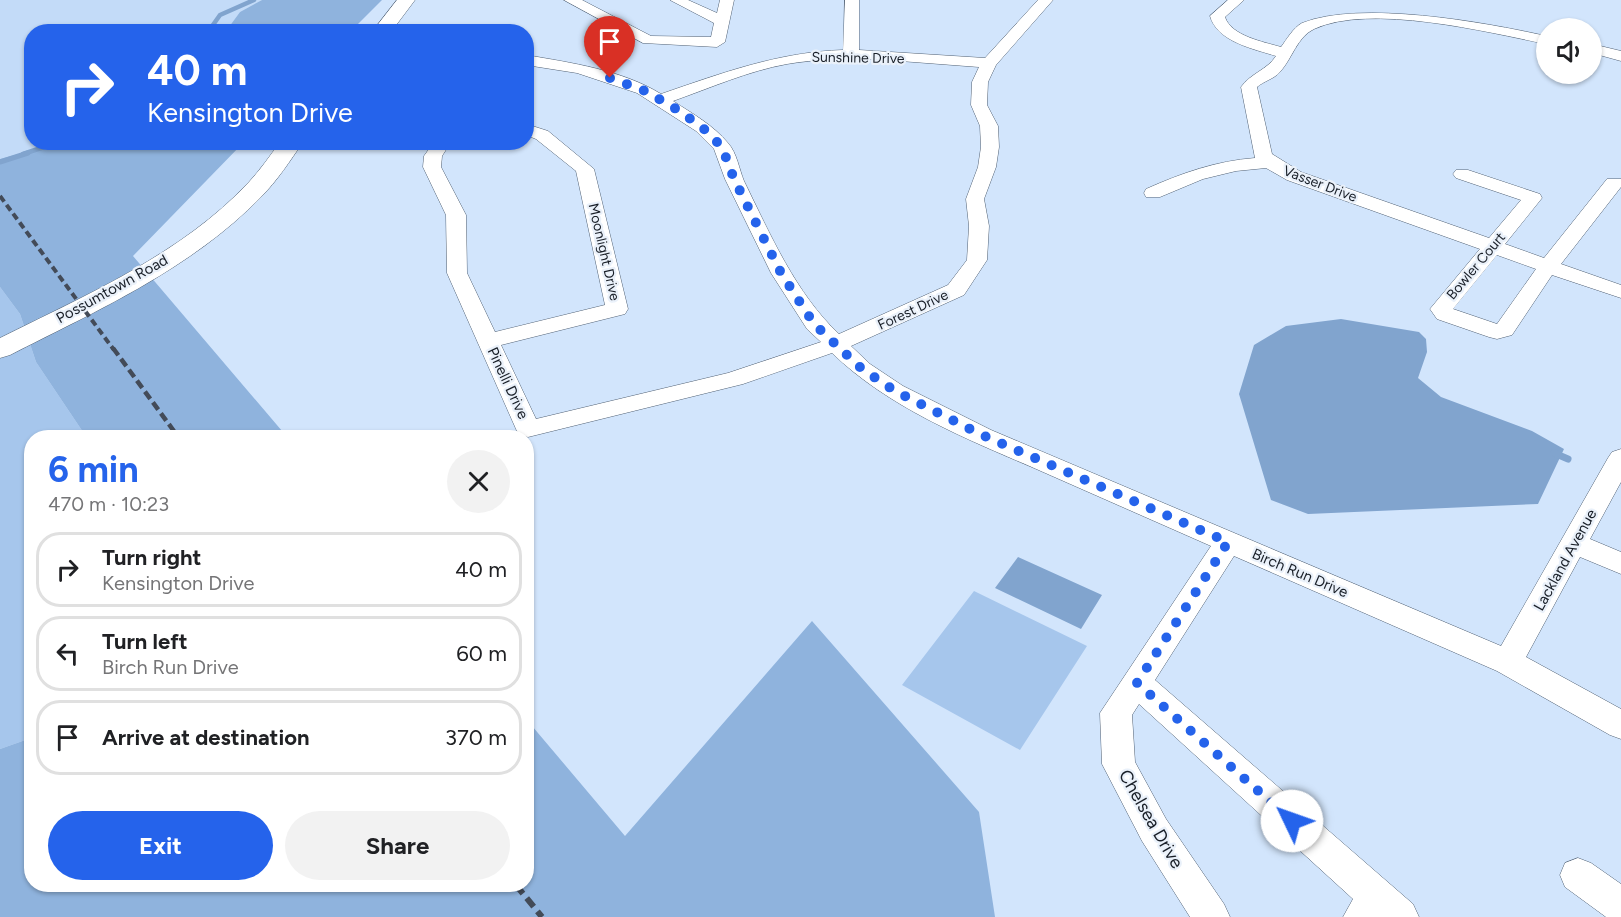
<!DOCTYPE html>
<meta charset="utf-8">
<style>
body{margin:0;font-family:Figtree,sans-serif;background:#f2f2f2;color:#202124;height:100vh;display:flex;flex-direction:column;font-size:22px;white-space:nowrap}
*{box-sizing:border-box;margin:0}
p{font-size:20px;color:#757577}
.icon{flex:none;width:33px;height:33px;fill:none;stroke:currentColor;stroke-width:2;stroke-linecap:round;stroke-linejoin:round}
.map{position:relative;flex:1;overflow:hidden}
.details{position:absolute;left:24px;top:430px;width:510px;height:462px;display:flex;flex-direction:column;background:#fff;border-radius:24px;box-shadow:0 2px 4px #0004}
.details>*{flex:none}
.top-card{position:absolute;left:24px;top:24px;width:510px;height:126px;border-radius:24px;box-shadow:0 2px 4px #0004;background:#2563eb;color:#fff;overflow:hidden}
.fabs{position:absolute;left:1536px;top:18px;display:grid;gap:12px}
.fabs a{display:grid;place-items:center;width:66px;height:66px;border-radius:50%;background:#fff;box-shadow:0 2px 4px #0004;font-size:30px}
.pin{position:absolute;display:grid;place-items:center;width:51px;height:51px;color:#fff;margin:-62px -26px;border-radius:50% 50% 50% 0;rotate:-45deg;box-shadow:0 0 6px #0007}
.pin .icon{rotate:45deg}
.me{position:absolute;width:66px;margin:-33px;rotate:312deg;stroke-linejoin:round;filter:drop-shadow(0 0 4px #0008)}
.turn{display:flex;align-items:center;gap:21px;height:126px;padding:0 24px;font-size:27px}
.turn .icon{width:78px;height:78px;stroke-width:2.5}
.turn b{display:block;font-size:42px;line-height:51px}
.round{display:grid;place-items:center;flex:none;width:63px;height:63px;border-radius:32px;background:#f2f2f2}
.overview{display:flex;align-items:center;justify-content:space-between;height:102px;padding:0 24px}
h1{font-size:36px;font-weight:700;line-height:45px;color:#2563eb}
.button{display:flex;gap:12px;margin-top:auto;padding:12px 24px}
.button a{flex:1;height:69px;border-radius:36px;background:#2563eb;color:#fff;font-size:24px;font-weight:700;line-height:69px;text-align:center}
.button a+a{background:#f2f2f2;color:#202124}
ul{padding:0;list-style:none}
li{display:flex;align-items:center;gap:18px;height:75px;margin:0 12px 9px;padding:0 12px;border:3px solid #e0e0e0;border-radius:24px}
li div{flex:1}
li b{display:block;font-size:22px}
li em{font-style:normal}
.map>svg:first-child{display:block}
.built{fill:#c3dbf8}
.green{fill:#a6c6ec}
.forest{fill:#8fb3dd}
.water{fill:#81a4ce}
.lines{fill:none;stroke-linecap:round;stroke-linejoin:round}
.stream-far2{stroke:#81a4ce;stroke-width:4.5}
.stream-far1{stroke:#81a4ce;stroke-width:5}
.stream{stroke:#81a4ce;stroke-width:7}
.street-casing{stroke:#516174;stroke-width:1}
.secondary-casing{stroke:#516174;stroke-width:1}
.street{fill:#fff;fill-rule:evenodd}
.secondary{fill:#fff;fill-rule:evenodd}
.rail-far2{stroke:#434b58;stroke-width:4;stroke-dasharray:7 4;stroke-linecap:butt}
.rail-far1{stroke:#434b58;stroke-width:4.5;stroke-dasharray:9 4.5;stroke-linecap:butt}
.rail{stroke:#434b58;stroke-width:6;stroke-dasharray:11 6;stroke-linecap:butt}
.route{stroke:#2563eb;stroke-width:10;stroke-dasharray:0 18}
.labels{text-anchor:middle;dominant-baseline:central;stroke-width:4.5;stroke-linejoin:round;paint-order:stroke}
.far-street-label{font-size:14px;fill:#181e27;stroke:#eaf1fa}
.street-label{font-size:15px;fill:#181e27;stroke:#eaf1fa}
.near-street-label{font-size:18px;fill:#181e27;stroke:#eaf1fa}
</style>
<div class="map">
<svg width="1621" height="917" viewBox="0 0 1621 917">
<rect width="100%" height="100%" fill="#d2e5fc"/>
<path class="built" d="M0 0H262L240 12 226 31 32 32V142L59 143 0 159Z"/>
<path class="green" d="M0 287 20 314 36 362 87 438H32L31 738 0 749Z
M974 591 1087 646 1020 750 902 685Z"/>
<path class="forest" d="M262 0H382L351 31H226L240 12Z
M59 143H243L133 256 288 438H87L36 362 20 314 0 287V159Z
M812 621 979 812 995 917H0V749L31 738 32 885H526L527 720 625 836Z"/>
<path class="water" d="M1341 319 1419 332 1426 339 1427 352 1418 378 1441 397 1532 431 1564 449 1538 504 1308 514 1271 500 1239 394 1254 345 1286 326Z
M1018 557 1102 595 1081 629 995 588Z"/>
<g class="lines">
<path class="stream-far2" d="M208 32 220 15 254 0
M23 154 59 142"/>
<path class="stream-far1" d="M0 162 28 153"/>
<path class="stream" d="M1554 453 1568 459"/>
<g class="street-casing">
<path id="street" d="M564 0H582L651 36 711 37 714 23 670 0H688L717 13 720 0H734L725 42 717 47 643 43Z
M845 0H859V50L985 58 1038 0H1053L996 65 988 82 987 105 998 126 999 147 996 167 984 199 989 226 987 260 964 295 851 346 870 364 903 386 991 430 1501 646 1608 458 1612 452 1621 449V482L1590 539 1621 552V574L1580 557 1526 657 1621 709V739L1610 735 1497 671 1234 556 1155 680 1413 904 1419 917H1343L1353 899 1139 704 1132 715 1135 762 1166 819 1224 904 1230 917H1190L1142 841 1102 764 1100 713 1211 546C1152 520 1093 494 1034 468 964 438 888 407 832 353L743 384 528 437 519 435 516 429 447 273 446 215 423 167 424 156 434 142H451L442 156 441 167 466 215 467 273 495 332 605 305 576 171 536 139 526 135V124L548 131 594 169 628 309 625 314 501 345 536 419 728 373 821 342 807 329 771 273 725 179 714 149 696 131 637 93 577 73 526 65V55C572 63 622 70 661 94 722 73 779 52 843 50ZM874 59 979 67 972 82 971 105 980 126 981 147 978 167 966 199 969 226 967 260 948 285 839 334C796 294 770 234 744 181 739 169 737 153 728 143 713 125 693 114 673 101 710 88 748 71 787 64 816 59 845 59 874 59Z
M1228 0H1244L1225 17C1231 36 1264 42 1281 47 1287 39 1293 28 1302 23 1360 0 1484 22 1546 36V44C1487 32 1370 3 1314 29 1297 37 1292 59 1280 72 1274 79 1264 81 1257 87L1272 154 1301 172 1489 238 1521 200 1456 178 1453 174 1456 170H1468L1540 194 1542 198 1505 244 1544 258 1607 179H1621V187L1561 264 1621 285V298L1552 275 1512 335 1497 339 1489 337 1437 319 1430 309 1480 249 1287 180 1266 168 1236 171 1203 179 1160 197H1146L1144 193 1146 189C1182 173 1216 161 1255 158L1241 87C1251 73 1267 70 1276 56 1254 49 1217 42 1210 16ZM1497 255 1536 269 1497 324 1453 309Z
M1592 44 1621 51V61L1592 53Z
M1578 858 1591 863 1621 884V917H1606L1565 887 1560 875 1565 863Z"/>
</g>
<g class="secondary-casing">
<path id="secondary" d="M397 0H415L391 32H372Z
M280 142H303C290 161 277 181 261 197 191 269 98 310 10 355L0 358V338C86 295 182 254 249 182 260 170 270 156 280 142Z"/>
</g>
<use href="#street" class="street"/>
<use href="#secondary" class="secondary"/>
<path class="rail-far2" d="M0 196 114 350"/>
<path class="rail-far1" d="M113 348 179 438"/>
<path class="rail" d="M516 885 542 917"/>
</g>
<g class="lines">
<path class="route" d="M610 78 643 90 673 107 702 127 722 147 734 179 781 273 814 324 862 369 895 391 982 435 1228 542 1137 683 1292 821"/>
</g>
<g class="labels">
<g class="far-street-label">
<text transform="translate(858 58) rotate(1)">Sunshine Drive</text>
<text transform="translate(1320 184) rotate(21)">Vasser Drive</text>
<text transform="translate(604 252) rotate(77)">Moonlight Drive</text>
<text transform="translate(1476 266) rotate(-50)">Bowler Court</text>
<text transform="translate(913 310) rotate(-25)">Forest Drive</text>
</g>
<g class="street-label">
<text transform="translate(112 289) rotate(-29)">Possumtown Road</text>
<text transform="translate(508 383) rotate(65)">Pinelli Drive</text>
<text transform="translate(1565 560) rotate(-61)">Lackland Avenue</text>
<text transform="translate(1300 573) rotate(23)">Birch Run Drive</text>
</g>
<g class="near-street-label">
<text transform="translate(1151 819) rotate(60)">Chelsea Drive</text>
</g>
</g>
</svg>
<div class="fabs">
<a><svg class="icon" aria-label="sound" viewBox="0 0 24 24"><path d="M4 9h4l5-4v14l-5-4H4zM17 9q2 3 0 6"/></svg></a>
</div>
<div class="pin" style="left:610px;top:78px;background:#d93025"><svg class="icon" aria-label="arrive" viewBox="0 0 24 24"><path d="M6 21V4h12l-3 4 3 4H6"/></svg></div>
<svg class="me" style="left:1292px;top:821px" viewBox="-20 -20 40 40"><circle r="19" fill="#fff"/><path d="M0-13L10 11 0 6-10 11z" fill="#2563eb"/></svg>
<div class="top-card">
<div class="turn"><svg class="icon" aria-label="right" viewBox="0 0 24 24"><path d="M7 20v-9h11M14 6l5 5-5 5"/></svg><div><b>40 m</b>Kensington Drive</div></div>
</div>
<section class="details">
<div class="overview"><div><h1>6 min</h1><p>470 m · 10:23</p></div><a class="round"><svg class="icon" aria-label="close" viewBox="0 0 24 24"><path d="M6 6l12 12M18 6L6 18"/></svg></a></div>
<ul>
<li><svg class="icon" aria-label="right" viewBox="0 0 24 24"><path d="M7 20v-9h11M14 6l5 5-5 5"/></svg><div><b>Turn right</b><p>Kensington Drive</p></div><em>40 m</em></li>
<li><svg class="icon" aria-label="left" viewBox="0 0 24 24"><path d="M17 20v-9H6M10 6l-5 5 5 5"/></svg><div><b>Turn left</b><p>Birch Run Drive</p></div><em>60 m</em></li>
<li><svg class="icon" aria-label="arrive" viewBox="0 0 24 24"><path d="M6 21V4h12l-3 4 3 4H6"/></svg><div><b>Arrive at destination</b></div><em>370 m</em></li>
</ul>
<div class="button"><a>Exit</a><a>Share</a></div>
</section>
</div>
